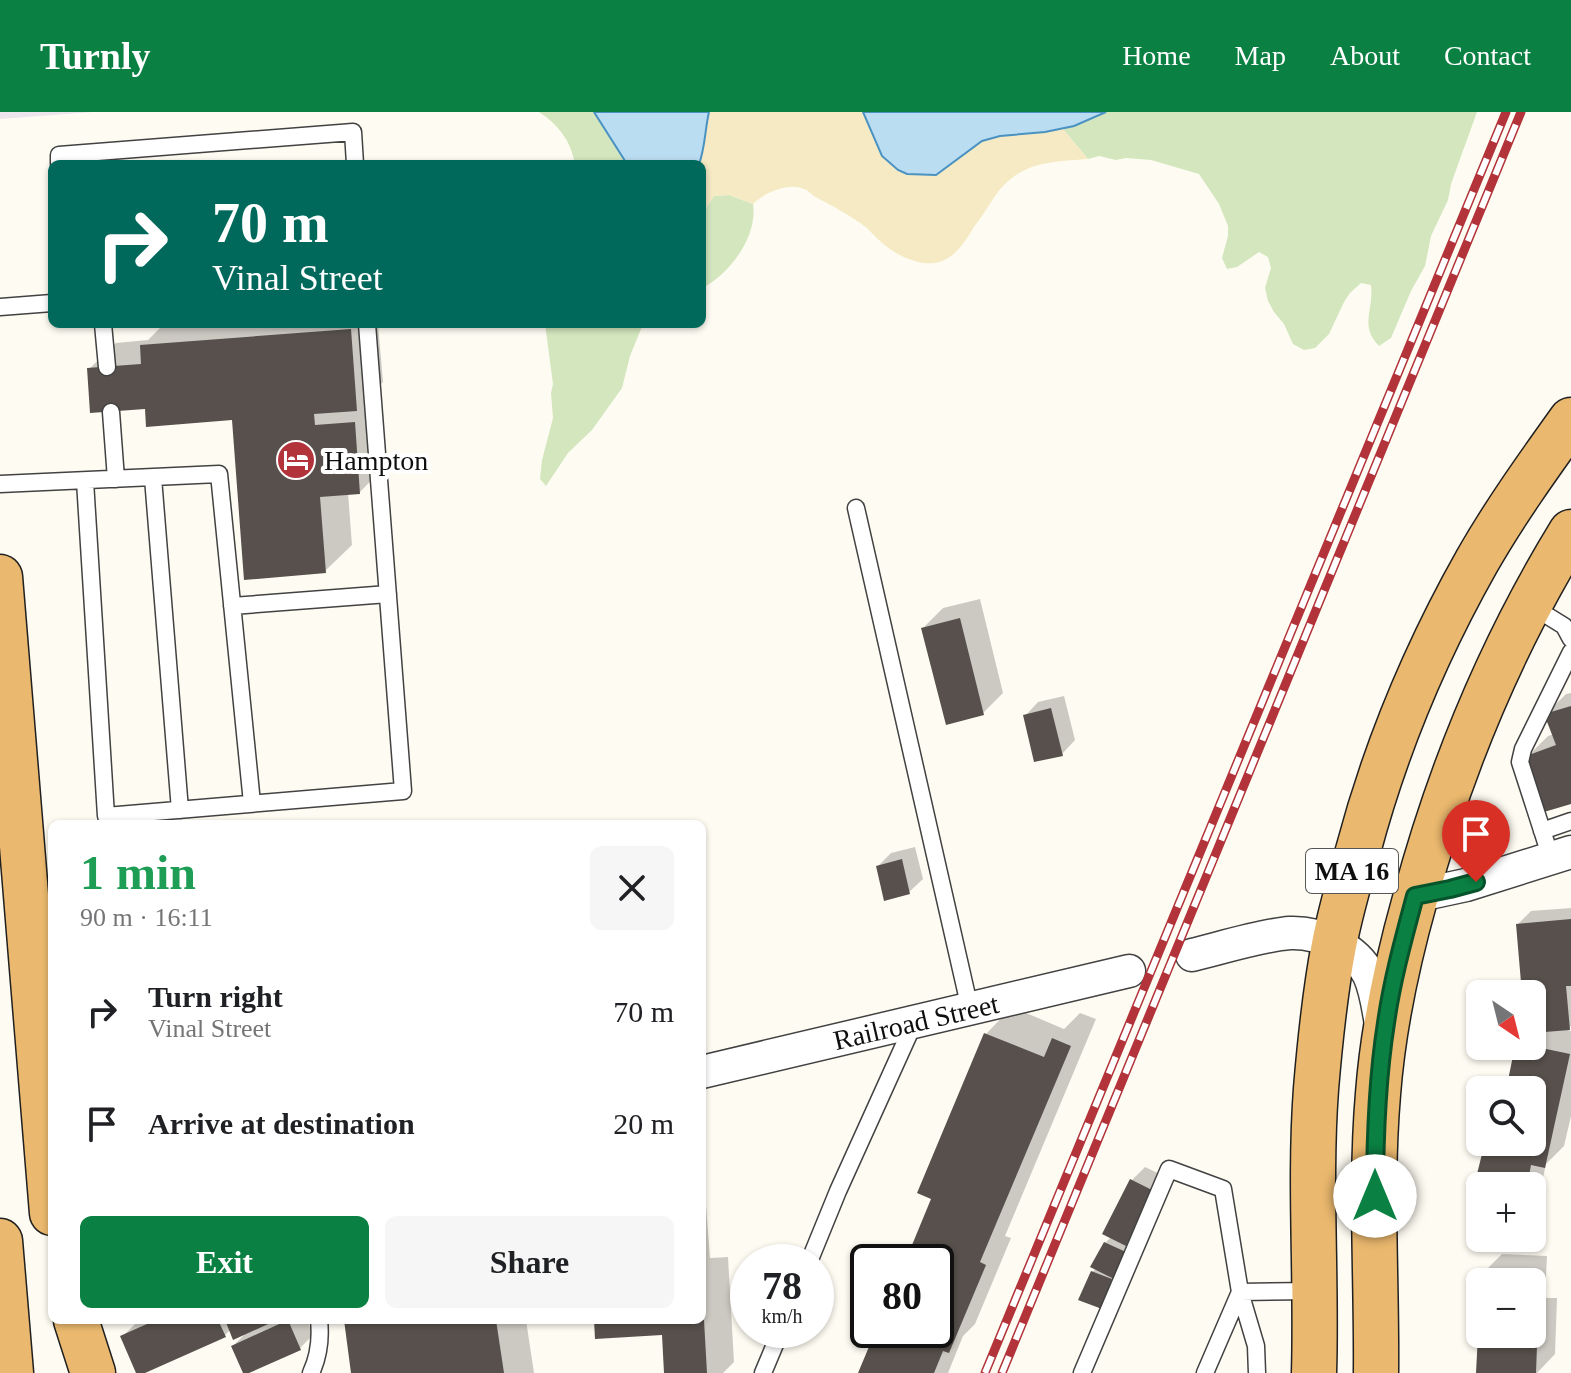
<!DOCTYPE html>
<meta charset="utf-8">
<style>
body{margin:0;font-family:"Times New Roman",serif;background:#f6f6f6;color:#202124;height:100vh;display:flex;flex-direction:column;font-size:30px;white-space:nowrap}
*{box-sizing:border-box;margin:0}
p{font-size:26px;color:#757577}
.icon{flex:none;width:44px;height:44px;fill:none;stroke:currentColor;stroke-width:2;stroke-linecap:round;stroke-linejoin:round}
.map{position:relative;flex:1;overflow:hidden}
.sheet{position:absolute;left:48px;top:708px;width:658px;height:504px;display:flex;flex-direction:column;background:#fff;border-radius:12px;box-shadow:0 2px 6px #0004}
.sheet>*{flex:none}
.banner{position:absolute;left:48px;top:48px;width:658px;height:168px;border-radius:12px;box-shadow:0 2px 6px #0004;background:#00695c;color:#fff;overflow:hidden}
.needle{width:52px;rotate:145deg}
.controls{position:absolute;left:1466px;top:868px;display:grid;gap:16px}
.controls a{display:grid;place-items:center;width:80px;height:80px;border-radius:12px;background:#fff;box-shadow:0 2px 6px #0004;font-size:40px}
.speed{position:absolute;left:730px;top:1132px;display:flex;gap:16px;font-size:40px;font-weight:700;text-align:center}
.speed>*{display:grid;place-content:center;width:104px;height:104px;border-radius:50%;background:#fff;box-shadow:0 2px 6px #0004;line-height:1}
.speed small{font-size:20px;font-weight:400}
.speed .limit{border:4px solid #111;border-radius:12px;background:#fff;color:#111}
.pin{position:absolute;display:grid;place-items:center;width:68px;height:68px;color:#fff;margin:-82px -34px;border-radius:50% 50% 50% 0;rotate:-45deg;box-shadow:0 0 8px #0007}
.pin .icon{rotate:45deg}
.me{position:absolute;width:88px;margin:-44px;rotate:0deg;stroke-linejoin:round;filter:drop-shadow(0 0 6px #0008)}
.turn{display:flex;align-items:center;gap:28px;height:168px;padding:0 32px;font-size:36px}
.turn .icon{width:104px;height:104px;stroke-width:2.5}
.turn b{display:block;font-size:56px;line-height:68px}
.round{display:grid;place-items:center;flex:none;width:84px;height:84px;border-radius:12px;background:#f6f6f6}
.overview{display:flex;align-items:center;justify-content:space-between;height:136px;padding:0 32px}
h1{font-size:48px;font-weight:600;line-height:60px;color:#1e9e55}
.primary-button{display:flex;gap:16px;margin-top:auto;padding:16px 32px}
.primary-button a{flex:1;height:92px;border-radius:12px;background:#0b8043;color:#fff;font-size:32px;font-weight:600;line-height:92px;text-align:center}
.primary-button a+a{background:#f6f6f6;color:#202124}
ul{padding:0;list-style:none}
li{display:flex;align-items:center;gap:24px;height:112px;padding:0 32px}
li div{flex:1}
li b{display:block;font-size:30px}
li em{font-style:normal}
header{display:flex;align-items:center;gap:48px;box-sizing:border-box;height:112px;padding:0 40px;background:#0b8043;color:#fff}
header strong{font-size:38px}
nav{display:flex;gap:44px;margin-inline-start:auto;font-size:28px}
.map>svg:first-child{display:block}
.industrial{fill:#ece5ed}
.green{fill:#d3e6be}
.sand{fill:#f5eac3}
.water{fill:#bbddf1;stroke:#4992c2;stroke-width:2}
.shadow{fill:#0003}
.building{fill:#57504c}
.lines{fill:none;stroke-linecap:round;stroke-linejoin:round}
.service-casing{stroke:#424242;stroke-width:19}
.minor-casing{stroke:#424242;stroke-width:35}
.trunk-casing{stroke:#202020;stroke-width:47}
.service{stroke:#fff;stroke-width:16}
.minor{stroke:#fff;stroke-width:32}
.trunk{stroke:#eab86e;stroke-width:44}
.rail-casing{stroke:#b3333a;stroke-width:9}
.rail{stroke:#fff;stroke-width:6;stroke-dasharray:18;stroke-linecap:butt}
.route-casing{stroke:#07532c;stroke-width:20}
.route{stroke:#0b8043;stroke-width:14}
.labels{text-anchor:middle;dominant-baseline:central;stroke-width:8;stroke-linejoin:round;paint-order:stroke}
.shield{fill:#fff;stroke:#575757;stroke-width:2}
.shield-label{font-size:26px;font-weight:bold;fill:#0f0f0f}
.poi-label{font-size:28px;fill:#0f0f0f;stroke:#fff;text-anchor:start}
.street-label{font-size:28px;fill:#0f0f0f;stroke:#fff}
</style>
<header>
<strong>Turnly</strong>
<nav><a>Home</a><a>Map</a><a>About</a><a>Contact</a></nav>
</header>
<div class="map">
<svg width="1571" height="1261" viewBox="0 0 1571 1261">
<rect width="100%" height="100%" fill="#fefcf2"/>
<path class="industrial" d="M0 0H93L0 7Z"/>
<path class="green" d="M539 0H709L699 52H575C571 29 558 12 539 0Z
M863 0H1477L1451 72 1448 88 1431 124 1425 154 1411 179 1391 226 1379 234C1359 214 1374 198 1371 173L1361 171 1350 181 1344 190 1329 222 1315 236 1304 238 1293 232 1284 212 1274 200 1268 189 1265 176 1271 156 1268 145 1259 140 1237 155 1227 157 1222 146 1228 124V114L1219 92 1199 62 1151 48 1126 46 1116 48 1099 44 1088 47 1063 17 867 10Z
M729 83 753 92C758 124 730 162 702 176V102L714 84Z
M545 212H643L630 244 622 276 592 318 568 341 546 374 540 367 542 348 553 306 551 281 553 272Z"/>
<path class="sand" d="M709 0H863L882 44 907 62 936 63 982 29 1000 24 1045 20 1063 17 1088 47C1063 49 1033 49 1012 66 998 76 991 91 982 104 978 110 974 114 971 120 960 138 947 154 923 151 909 149 890 139 880 129 875 125 871 120 867 116 850 103 832 94 814 84 811 82 808 78 804 77 788 70 764 81 753 92L729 83 714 84 702 102V52H699C705 37 705 17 709 0Z"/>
<path class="water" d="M594 0H709C705 17 705 37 699 52H627Z
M863 0H1106L1074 14 1045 20 1000 24 982 29 936 63 907 62 898 58 882 44Z"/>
<path class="shadow" d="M164 212H378L383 270 367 286 381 285 386 353 360 380 348 381 352 433 325 459 234 306 146 295 89 257 116 231 148 228Z
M980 487 1003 581 983 601 923 516 943 496Z
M1571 581V690L1528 644 1548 624 1554 622 1546 602 1566 582Z
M1064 584 1075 628 1062 642 1025 604 1038 590Z
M915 735 923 767 909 780 878 754 891 741Z
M1571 796V914L1567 918 1571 919V1004L1564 1034 1546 1052 1541 1075 1532 1084V1074H1480V1086L1474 1085 1483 1043 1496 1030H1532V978H1508L1517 934H1532V882H1524L1518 812 1531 799Z
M1012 895 1064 917 1080 901 1096 907 1005 1124 1011 1126 975 1212 963 1224 948 1261H861L879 1218H936V1150H907L934 1086 920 1080 986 922Z
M1145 1055 1166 1065 1139 1118 1126 1132 1131 1134 1108 1189 1092 1160 1097 1156 1105 1131 1112 1124 1132 1068Z
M702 1067H704L710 1146 728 1145 734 1250 723 1261H666L664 1221 596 1208H702Z
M1502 1142 1547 1144 1545 1186H1557L1555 1242 1537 1261 1478 1260 1480 1218V1222H1532V1170H1482V1162Z
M139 1208H307L313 1223 300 1236 233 1234 247 1220 231 1217 225 1223 138 1261 122 1225Z
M346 1208H526L534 1261H353Z"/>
<path class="building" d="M351 217 357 299 314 302 315 313 355 310 360 382 320 385 326 461 244 468 232 308 146 315 145 297 90 301 87 256 141 252 140 233Z
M960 506 984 603 946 613 921 516Z
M1571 594V692L1544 700 1526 644 1556 633 1544 602Z
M1051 596 1063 644 1034 650 1023 603Z
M902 747 910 782 884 789 876 754Z
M1571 807V874H1566L1570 918 1532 921V882H1522L1516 812Z
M984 921 1044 945 1052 926 1071 934 980 1150 986 1153 949 1241 943 1239 934 1261H858L876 1218H936V1150H905L931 1087 917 1081Z
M1515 934H1532L1570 942 1545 1056 1531 1053 1527 1074H1480V1088L1471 1086 1482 1042 1491 1044 1494 1030H1532V978H1506Z
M1130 1067 1154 1079 1126 1134 1102 1122Z
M1104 1130 1126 1140 1114 1167 1090 1155Z
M1091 1159 1112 1167 1102 1197 1078 1188Z
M1480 1161 1528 1163V1170H1480Z
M1532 1205 1538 1206 1536 1261H1476L1478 1222H1532Z
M156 1208H218L226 1225 145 1261H136L120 1224Z
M225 1208H277L233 1228Z
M288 1208 301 1238 249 1261H243L231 1234Z
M344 1208H496L504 1261H351Z
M594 1208H704L707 1261H664L662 1223 595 1227Z"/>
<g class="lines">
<g class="service-casing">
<path id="service" d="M59 52V43L353 20 355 52
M0 195 52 191
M103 212 107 255
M111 300 116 367
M153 366 180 698
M85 369 106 704 403 679 367 212
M0 372 219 362 252 691
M856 396 970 897
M1530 493 1564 514 1571 527
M232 494 388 482
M1542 719 1571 709
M1551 746 1520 650 1523 637 1571 540
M809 1150 838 1079 914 911
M1240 1180 1314 1179
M311 1261C319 1244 321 1227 319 1208
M763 1261 781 1218
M1082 1261 1169 1057 1223 1077 1240 1180 1256 1234 1257 1261
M1205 1261 1240 1180"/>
</g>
<g class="minor-casing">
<path id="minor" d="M1415 784 1466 773 1571 740
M1192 843C1221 836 1262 823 1290 821 1320 820 1356 836 1369 863 1376 878 1378 896 1381 912
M702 960 1129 859"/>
</g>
<g class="trunk-casing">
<path id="trunk" d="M0 465 52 1101
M0 1129 11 1261
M76 1208 93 1261
M1314 1261C1317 1166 1309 1071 1316 977 1320 929 1325 880 1334 833 1340 801 1349 770 1358 739 1385 637 1425 541 1477 449 1505 400 1538 354 1571 308
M1376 1261C1377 1168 1370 1075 1378 982 1383 916 1397 851 1415 787 1450 657 1501 534 1571 420"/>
</g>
<use href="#service" class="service"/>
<use href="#minor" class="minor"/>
<use href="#trunk" class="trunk"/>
<g class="rail-casing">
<path id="rail" d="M985 1261 1506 0
M1002 1261 1521 0"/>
</g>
<use href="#rail" class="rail"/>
</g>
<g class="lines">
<g class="route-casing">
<path id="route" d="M1375 1084C1375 1026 1377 968 1386 911 1392 868 1404 825 1415 784L1450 777 1476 770"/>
</g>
<use href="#route" class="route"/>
</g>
<defs>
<g id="hotel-disc" transform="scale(2)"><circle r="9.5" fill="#b3333a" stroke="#fff"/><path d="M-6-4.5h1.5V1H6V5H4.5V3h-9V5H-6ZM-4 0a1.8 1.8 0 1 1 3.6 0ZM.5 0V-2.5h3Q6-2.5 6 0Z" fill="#fff"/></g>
</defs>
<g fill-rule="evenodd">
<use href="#hotel-disc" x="296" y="348"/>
</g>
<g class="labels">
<rect class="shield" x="1306" y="737" width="92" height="44" rx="6"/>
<g class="shield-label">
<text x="1352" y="759">MA 16</text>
</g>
<g class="poi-label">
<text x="324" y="348">Hampton</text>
</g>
<g class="street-label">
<text transform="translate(916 910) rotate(-13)">Railroad Street</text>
</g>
</g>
</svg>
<div class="controls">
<a><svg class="needle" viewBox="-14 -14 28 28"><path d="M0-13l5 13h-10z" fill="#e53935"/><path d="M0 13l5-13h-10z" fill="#757577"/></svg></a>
<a><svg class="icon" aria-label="search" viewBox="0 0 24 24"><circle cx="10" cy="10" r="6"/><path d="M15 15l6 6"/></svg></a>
<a>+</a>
<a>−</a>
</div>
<div class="speed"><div>78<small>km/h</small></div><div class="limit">80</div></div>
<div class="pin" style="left:1476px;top:770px;background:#d93025"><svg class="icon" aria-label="arrive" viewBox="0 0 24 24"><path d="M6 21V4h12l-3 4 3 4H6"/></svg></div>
<svg class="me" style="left:1375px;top:1084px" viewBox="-20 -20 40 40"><circle r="19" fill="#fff"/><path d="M0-13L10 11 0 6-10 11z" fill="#0b8043"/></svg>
<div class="banner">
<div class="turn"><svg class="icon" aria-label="right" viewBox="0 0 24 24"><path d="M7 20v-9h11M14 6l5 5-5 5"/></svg><div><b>70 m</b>Vinal Street</div></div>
</div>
<section class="sheet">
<div class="overview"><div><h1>1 min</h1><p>90 m · 16:11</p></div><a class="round"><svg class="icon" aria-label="close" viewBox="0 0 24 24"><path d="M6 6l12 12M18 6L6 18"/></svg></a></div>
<ul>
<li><svg class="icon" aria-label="right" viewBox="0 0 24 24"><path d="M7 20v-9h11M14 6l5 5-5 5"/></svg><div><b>Turn right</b><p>Vinal Street</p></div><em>70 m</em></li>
<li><svg class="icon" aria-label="arrive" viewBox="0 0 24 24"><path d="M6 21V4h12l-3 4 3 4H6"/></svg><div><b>Arrive at destination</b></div><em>20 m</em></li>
</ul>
<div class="primary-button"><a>Exit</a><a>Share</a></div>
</section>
</div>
